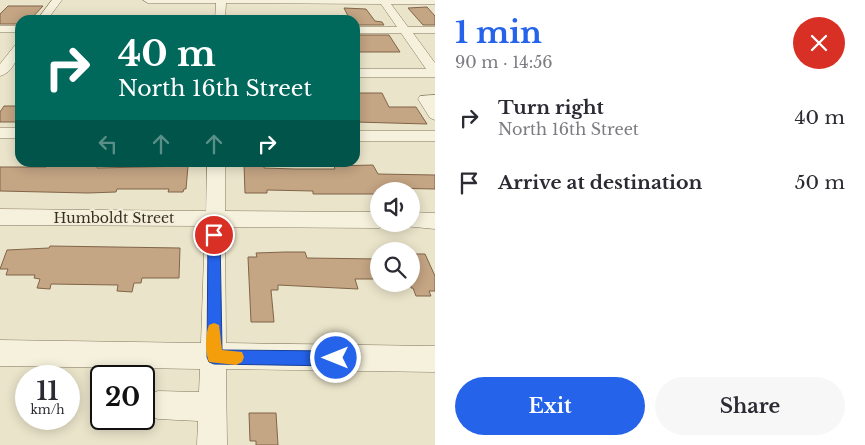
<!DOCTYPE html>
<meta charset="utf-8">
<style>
body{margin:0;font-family:"Libre Baskerville",serif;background:#f7f7f7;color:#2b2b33;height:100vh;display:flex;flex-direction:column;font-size:19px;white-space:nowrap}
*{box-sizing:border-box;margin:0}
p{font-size:16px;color:#7c7c81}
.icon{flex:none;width:28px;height:28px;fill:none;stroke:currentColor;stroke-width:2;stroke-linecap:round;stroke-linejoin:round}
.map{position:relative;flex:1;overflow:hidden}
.drawer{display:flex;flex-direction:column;background:#fff;width:430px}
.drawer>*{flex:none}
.banner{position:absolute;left:15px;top:15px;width:345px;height:152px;border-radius:15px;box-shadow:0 2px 12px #0003;background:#00695c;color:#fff;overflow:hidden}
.buttons{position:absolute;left:370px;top:182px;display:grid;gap:10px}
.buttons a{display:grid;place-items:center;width:50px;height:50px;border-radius:50%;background:#fff;box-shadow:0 2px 12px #0003;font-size:25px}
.speed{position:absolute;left:15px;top:365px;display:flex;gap:10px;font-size:25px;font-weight:700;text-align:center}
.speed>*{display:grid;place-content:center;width:65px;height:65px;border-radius:50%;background:#fff;box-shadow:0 2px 12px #0003;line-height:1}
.speed small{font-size:12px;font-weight:400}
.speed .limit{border:2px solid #111;border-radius:8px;background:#fff;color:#111}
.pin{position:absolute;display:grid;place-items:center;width:42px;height:42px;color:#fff;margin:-21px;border:2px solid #fff;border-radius:50%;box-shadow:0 1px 5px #0007}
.me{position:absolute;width:55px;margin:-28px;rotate:270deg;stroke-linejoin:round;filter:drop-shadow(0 0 4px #0008)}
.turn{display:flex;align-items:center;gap:18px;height:105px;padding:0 20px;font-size:22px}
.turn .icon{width:65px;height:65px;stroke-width:2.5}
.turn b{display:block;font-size:35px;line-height:42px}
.lanes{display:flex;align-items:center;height:48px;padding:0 20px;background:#0003;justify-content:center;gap:25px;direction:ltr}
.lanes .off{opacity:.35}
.round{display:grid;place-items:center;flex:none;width:52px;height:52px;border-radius:26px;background:#f7f7f7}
.summary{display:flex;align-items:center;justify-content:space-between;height:85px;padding:0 20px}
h1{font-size:30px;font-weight:800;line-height:38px;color:#2563eb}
.primary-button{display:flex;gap:10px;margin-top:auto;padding:10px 20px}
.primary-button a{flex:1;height:58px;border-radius:30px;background:#2563eb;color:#fff;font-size:20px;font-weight:800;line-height:58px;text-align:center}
.primary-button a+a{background:#f7f7f7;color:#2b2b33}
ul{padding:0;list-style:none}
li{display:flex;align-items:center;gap:15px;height:65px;padding:0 20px}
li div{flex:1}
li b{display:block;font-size:19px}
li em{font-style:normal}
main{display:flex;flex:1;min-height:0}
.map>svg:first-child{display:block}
.building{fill:#c4a584;stroke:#816548}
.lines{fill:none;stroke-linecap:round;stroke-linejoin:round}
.minor-casing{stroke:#857760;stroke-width:1}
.minor{fill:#f6f1dc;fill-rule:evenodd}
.route{fill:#2563eb;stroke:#184099}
.slow{fill:#f59e0b}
.labels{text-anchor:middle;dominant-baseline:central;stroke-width:4;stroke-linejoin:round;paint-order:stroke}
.street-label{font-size:14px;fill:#372e22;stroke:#f2eed9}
</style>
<main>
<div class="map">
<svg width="435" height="445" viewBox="0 0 435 445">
<rect width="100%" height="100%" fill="#eae4ca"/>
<path class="building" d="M8 6H43L30 20H20V24H0V14Z
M427 7 435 16V25H423L408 8Z
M344 8 366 9 375 21 382 22 384 25H355V20H350Z
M355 35H389L400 52H355Z
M355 93H382L389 107H416L427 124 355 122Z
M4 106H20V122H0V112Z
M48 163 98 164 97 168 188 166 186 189H184L183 192H168L169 189H117L116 192 88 193 0 191V167H46Z
M244 164H264V168L295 169H335L334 166 373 165 378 174 435 175V189L383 188 384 190 379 191V194H313V191L267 190V193H245Z
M50 246 180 248 179 278H142L141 283H134L132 292 117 291 118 285 51 284 50 289 37 288 40 279 34 278 35 275H6L8 269H0L7 250 49 248Z
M285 252H305L307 258 379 259V279H355L358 289 278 285V290H271L274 322H251L248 257H257L256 253Z
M411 254H425L435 276V291H429L431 296H416L413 288H411Z
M249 413H276L278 445H256V441H250Z"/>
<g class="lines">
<g class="minor-casing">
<path id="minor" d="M52 0H62L47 20H37Z
M143 0H435V4H391L408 27H435V33H413L435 63V77H355V69H426L401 33H355V27H397L381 4 226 3 225 20H215L216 3H148Z
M0 26H20V32H0Z
M20 43C20 55 13 73 0 76V64L16 44Z
M435 95V120L430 118 418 99 420 96Z
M0 128H20V138H0Z
M355 131H435V141H355Z
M207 162H225V211L379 212V224H387L379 228 225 227 226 343 435 346V372L226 369 227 445H197L198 421 158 419 148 415 144 405 148 395 158 391 199 392 200 369 0 366V340L201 343 205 226 0 225V209L206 211Z
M411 212 435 213V229L404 226 403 224H411Z"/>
</g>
<use href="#minor" class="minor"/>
</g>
<path class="route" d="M214 230 220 235 222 350 336 351 342 353 344 358 342 363 336 366 214 364 209 362 207 357 208 235Z"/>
<path class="slow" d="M214 323 219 325 222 350 242 352 244 357 242 362 236 365 209 362C205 353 205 335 209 325Z"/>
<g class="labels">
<g class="street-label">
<text x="114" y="218">Humboldt Street</text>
</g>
</g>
</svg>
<div class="buttons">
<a><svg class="icon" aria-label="sound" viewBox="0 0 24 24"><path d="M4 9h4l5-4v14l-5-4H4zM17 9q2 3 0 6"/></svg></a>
<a><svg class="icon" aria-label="search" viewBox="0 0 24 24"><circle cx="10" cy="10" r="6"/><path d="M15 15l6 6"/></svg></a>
</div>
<div class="speed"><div>11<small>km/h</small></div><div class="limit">20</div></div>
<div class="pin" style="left:214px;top:235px;background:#d93025"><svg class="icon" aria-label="arrive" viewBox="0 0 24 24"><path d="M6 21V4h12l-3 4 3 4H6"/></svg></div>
<svg class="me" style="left:336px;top:358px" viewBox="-20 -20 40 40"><circle r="17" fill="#2563eb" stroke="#fff" stroke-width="3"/><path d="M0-11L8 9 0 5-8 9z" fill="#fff"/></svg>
<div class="banner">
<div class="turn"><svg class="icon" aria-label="right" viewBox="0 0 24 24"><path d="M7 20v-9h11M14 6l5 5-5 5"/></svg><div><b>40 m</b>North 16th Street</div></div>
<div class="lanes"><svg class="icon off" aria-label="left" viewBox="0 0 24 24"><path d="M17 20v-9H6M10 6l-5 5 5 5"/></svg><svg class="icon off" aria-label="ahead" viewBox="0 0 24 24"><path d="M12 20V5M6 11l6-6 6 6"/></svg><svg class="icon off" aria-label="ahead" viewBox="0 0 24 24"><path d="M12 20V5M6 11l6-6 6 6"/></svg><svg class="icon" aria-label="right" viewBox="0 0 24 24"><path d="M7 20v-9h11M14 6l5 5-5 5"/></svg></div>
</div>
</div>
<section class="drawer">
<div class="summary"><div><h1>1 min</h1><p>90 m · 14:56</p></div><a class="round" style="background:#d93025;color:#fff"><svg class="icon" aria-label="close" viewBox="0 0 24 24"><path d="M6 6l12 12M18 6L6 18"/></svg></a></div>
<ul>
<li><svg class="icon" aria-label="right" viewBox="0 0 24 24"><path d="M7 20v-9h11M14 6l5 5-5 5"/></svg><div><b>Turn right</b><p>North 16th Street</p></div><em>40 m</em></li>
<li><svg class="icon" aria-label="arrive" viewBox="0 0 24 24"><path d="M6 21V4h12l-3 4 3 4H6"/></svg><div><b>Arrive at destination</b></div><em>50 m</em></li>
</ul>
<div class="primary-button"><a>Exit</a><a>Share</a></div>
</section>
</main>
